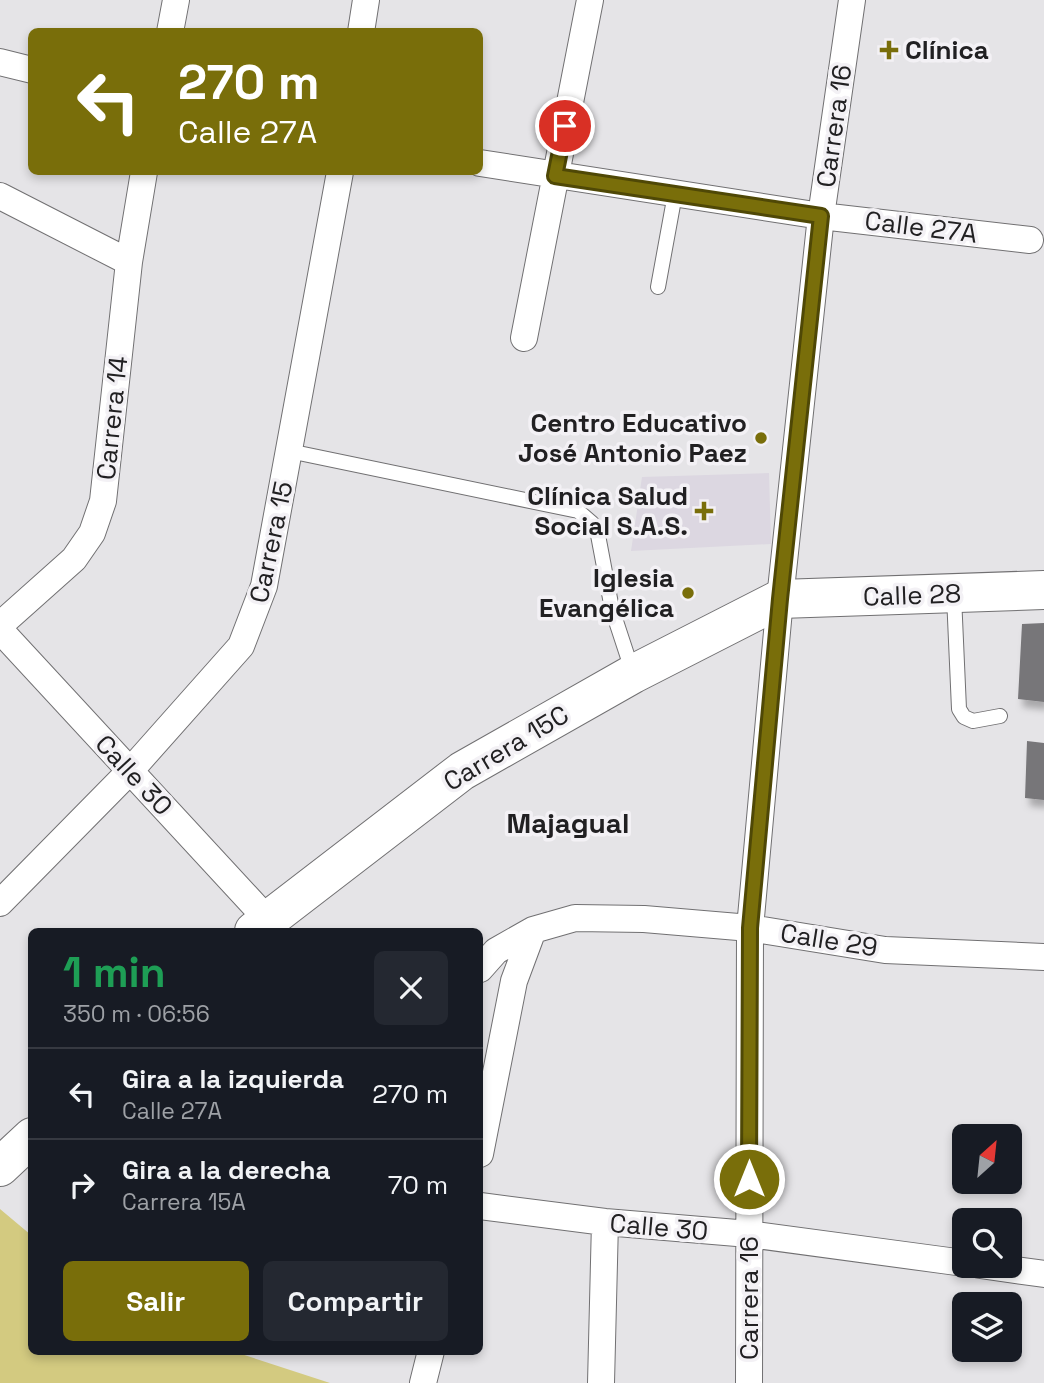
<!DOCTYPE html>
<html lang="es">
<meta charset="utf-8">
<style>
body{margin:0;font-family:"Space Grotesk",sans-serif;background:#242831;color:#f1f3f6;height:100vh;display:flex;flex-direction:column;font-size:26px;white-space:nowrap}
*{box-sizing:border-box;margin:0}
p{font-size:23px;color:#9ea1a6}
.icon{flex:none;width:38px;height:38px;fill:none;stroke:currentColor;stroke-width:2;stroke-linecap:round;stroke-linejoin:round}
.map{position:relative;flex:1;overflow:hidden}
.drawer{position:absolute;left:28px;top:928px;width:455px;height:427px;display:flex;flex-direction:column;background:#171b24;border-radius:10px;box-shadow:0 4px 10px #0003}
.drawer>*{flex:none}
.guide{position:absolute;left:28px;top:28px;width:455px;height:147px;border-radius:10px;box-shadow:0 4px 10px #0003;background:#796e0a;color:#fff;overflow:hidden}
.needle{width:46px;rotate:27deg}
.tools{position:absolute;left:952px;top:1124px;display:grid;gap:14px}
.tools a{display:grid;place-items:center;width:70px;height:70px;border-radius:10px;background:#171b24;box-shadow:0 4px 10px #0003;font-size:35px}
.pin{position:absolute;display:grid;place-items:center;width:60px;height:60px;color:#fff;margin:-30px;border:4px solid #fff;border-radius:50%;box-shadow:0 2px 7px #0007}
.me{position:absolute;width:77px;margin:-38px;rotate:0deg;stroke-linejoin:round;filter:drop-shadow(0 0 5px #0008)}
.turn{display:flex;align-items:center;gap:24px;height:147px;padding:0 35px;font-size:32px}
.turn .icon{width:91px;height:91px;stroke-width:2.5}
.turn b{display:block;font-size:49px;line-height:60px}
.round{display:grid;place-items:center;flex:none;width:74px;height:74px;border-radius:10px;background:#242831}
.overview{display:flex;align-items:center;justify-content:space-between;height:119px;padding:0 35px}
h1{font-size:42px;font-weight:700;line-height:52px;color:#1e9e55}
.button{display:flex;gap:14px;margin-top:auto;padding:14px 35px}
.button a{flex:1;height:80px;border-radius:10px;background:#796e0a;color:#fff;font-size:28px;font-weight:700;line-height:80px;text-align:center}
.button a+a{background:#242831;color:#f1f3f6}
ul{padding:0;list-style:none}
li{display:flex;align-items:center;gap:21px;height:91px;padding:0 35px;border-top:2px solid #363941}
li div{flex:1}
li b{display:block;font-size:26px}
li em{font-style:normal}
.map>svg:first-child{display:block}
.built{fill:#dcd7e1}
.green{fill:#d3ca80}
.building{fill:#777679;filter:url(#shadow)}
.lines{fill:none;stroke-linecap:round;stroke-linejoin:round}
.lane-casing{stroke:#717072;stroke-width:16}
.street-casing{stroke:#717072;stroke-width:28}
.secondary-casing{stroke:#717072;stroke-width:40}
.lane{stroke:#fff;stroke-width:14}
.street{stroke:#fff;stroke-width:26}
.secondary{stroke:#fff;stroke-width:38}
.route-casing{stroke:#4f4806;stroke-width:18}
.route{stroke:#796e0a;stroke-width:12}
.poi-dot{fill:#796e0a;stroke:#f3f1f5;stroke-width:2.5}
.labels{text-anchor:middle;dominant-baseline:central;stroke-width:7;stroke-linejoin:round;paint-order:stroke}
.poi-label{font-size:26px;font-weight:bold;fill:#212022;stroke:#f3f1f5;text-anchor:end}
.street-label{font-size:26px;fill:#212022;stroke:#f3f1f5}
.neighbourhood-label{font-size:28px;font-weight:bold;fill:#212022;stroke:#f3f1f5}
</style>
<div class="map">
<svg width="1044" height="1383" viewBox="0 0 1044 1383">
<defs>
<filter id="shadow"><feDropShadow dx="4.5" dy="8" stdDeviation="3.5" flood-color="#0004"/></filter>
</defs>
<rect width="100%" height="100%" fill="#e5e4e7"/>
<path class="built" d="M769 473 771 544 631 551 642 477Z"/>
<path class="green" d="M0 1209 31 1235 32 1351H232L330 1383H0Z"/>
<path class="building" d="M1044 623V702L1018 699 1022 624Z
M1027 741 1044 743V800L1025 798Z"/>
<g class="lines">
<g class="lane-casing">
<path id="lane" d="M658 287 675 194
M289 451 578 511 592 523 598 535 612 609 633 673
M954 596 959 709 964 717 973 721 1000 716"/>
</g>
<g class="street-casing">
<path id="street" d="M170 32 176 0
M361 32 366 0
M0 62 32 70
M480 163 821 216 1030 240
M0 196 129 262
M524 338 590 0
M0 625 74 559 92 533 103 501 129 262 144 172
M0 630 267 919
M0 903 130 771 241 646 264 586 340 172
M480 969 496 951 533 930 575 918 644 919 750 928 885 950 1044 957
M480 1154 514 981 533 930
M480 1206 605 1222 749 1234 964 1263
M980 1265 1044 1274
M423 1383 431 1351
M601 1383 605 1222
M749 1383 750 928 780 599 821 216 852 0"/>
</g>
<g class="secondary-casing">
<path id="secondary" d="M254 931 462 771 633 674 780 599 1044 590
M0 1167 32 1137"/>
</g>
<use href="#lane" class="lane"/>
<use href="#street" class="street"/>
<use href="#secondary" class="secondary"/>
</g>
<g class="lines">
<g class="route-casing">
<path id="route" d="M565 126 555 176 821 216 780 599 750 928 749 1179"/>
</g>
<use href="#route" class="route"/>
</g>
<g class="poi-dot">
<path d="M885.5 39.5h7v7h7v7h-7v7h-7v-7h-7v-7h7z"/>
<circle cx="761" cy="438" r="7"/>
<path d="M700.5 500.5h7v7h7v7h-7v7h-7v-7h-7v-7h7z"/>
<circle cx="688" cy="593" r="7"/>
</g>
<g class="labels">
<g class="poi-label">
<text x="905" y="50" text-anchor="start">Clínica</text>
<text x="747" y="423">Centro Educativo<tspan x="747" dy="30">José Antonio Paez</tspan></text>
<text x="688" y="496">Clínica Salud<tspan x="688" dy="30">Social S.A.S.</tspan></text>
<text x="674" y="578">Iglesia<tspan x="674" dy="30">Evangélica</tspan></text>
</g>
<g class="street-label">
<text transform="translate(834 126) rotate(-82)">Carrera 16</text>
<text transform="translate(921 227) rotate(7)">Calle 27A</text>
<text transform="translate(112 418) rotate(-84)">Carrera 14</text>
<text transform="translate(271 542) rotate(-78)">Carrera 15</text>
<text transform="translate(912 595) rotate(-2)">Calle 28</text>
<text transform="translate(506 748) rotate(-31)">Carrera 15C</text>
<text transform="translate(134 775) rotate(47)">Calle 30</text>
<text transform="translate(829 940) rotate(9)">Calle 29</text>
<text transform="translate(659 1227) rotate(5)">Calle 30</text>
<text transform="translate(749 1298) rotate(-90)">Carrera 16</text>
</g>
<g class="neighbourhood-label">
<text x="568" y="823">Majagual</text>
</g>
</g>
</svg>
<div class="tools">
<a><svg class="needle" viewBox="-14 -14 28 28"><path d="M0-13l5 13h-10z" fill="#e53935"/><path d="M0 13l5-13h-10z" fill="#9ea1a6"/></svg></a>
<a><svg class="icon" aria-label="search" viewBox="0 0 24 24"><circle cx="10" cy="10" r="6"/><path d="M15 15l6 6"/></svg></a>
<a><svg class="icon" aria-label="layers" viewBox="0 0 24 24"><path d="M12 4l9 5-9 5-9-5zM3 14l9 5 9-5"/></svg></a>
</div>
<div class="pin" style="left:565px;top:126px;background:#d93025"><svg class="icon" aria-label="arrive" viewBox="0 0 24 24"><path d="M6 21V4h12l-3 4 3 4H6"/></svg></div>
<svg class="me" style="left:749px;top:1179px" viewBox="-20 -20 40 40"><circle r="17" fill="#796e0a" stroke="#fff" stroke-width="3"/><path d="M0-11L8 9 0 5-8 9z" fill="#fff"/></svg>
<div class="guide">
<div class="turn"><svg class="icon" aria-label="left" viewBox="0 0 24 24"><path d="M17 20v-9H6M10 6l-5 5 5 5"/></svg><div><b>270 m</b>Calle 27A</div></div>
</div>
<section class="drawer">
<div class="overview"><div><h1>1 min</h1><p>350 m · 06:56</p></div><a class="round"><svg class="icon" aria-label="close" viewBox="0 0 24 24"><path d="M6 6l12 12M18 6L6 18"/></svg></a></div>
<ul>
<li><svg class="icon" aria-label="left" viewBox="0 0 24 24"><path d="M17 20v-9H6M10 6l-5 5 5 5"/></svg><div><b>Gira a la izquierda</b><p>Calle 27A</p></div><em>270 m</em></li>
<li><svg class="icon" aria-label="right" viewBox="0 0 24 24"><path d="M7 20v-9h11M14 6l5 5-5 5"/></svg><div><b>Gira a la derecha</b><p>Carrera 15A</p></div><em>70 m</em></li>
</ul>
<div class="button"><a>Salir</a><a>Compartir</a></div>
</section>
</div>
